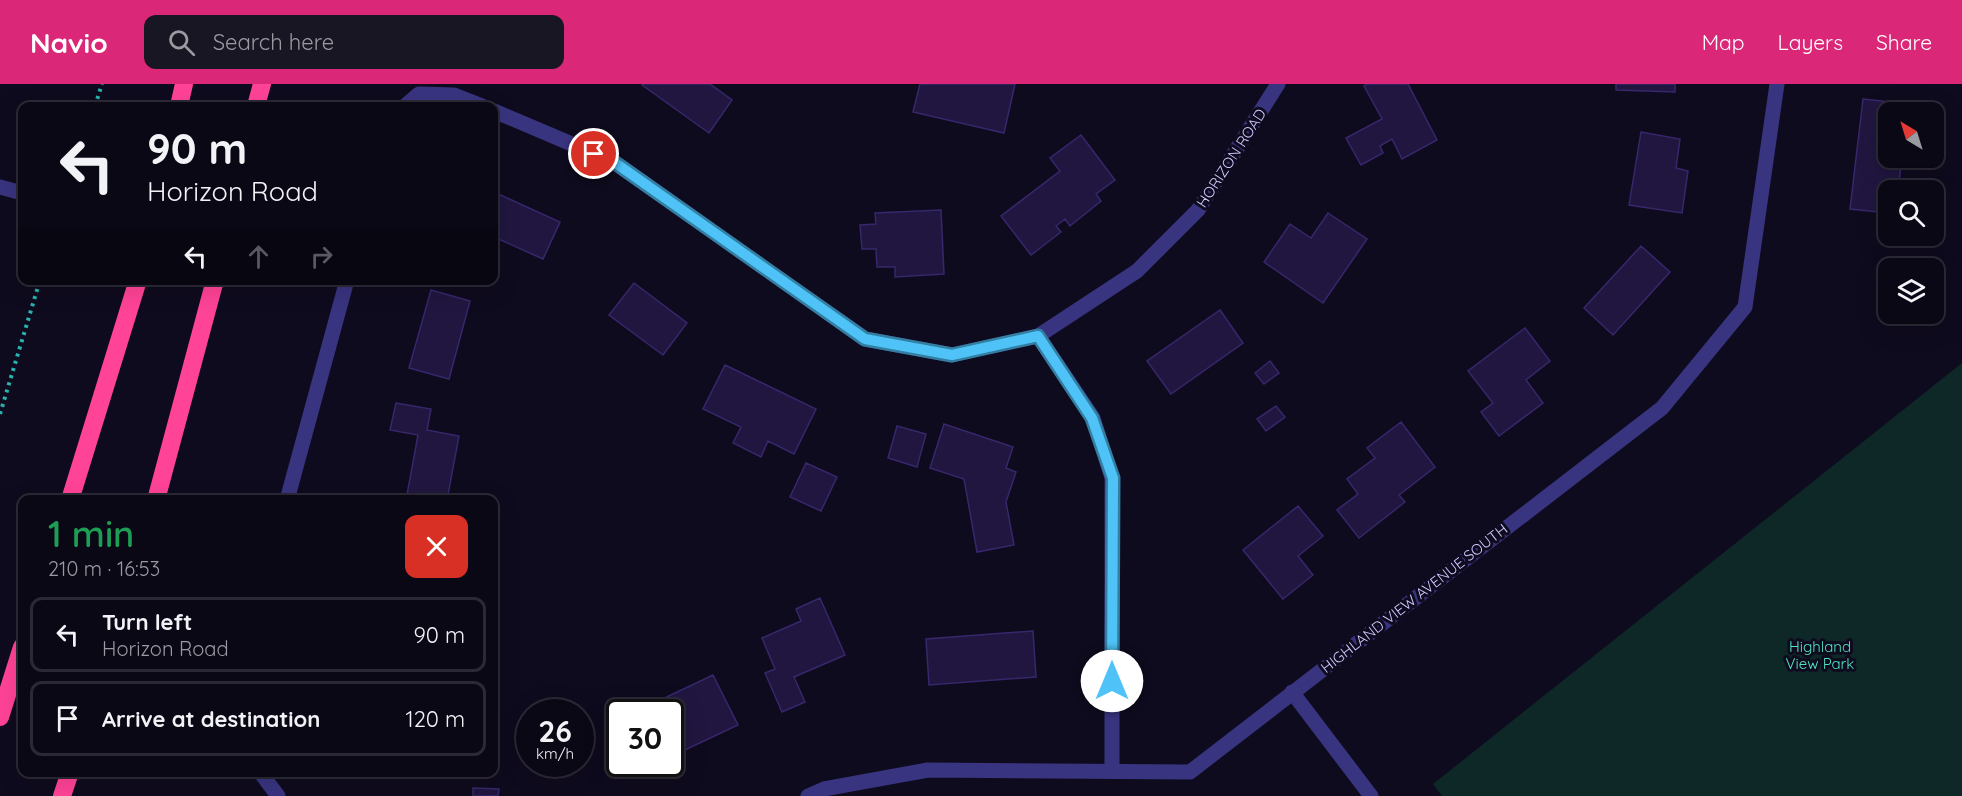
<!DOCTYPE html>
<meta charset="utf-8">
<style>
body{margin:0;font-family:Quicksand,sans-serif;background:#191623;color:#f1f3f6;height:100vh;display:flex;flex-direction:column;font-size:22px;white-space:nowrap}
*{box-sizing:border-box;margin:0}
p{font-size:20px;color:#9a9aa1}
.icon{flex:none;width:33px;height:33px;fill:none;stroke:currentColor;stroke-width:2;stroke-linecap:round;stroke-linejoin:round}
.map{position:relative;flex:1;overflow:hidden}
.drawer{position:absolute;left:18px;top:411px;width:480px;height:282px;display:flex;flex-direction:column;background:#0b0816;border-radius:12px;box-shadow:0 6px 24px #0002,0 0 0 2px #2b2935}
.drawer>*{flex:none}
.hud{position:absolute;left:18px;top:18px;width:480px;height:183px;border-radius:12px;box-shadow:0 6px 24px #0002,0 0 0 2px #2b2935;background:#0b0816;color:#f1f3f6;overflow:hidden}
.needle{width:39px;rotate:322deg}
.fabs{position:absolute;left:1878px;top:18px;display:grid;gap:12px}
.fabs a{display:grid;place-items:center;width:66px;height:66px;border-radius:12px;background:#0b0816;box-shadow:0 6px 24px #0002,0 0 0 2px #2b2935;font-size:30px}
.speed{position:absolute;left:516px;top:615px;display:flex;gap:12px;font-size:30px;font-weight:700;text-align:center}
.speed>*{display:grid;place-content:center;width:78px;height:78px;border-radius:50%;background:#0b0816;box-shadow:0 6px 24px #0002,0 0 0 2px #2b2935;line-height:1}
.speed small{font-size:15px;font-weight:400}
.speed .limit{border:3px solid #111;border-radius:9px;background:#fff;color:#111}
.pin{position:absolute;display:grid;place-items:center;width:51px;height:51px;color:#fff;margin:-26px;border:3px solid #fff;border-radius:50%;box-shadow:0 2px 6px #0007}
.me{position:absolute;width:66px;margin:-33px;rotate:0deg;stroke-linejoin:round;filter:drop-shadow(0 0 4px #0008)}
.turn{display:flex;align-items:center;gap:21px;height:126px;padding:0 30px;font-size:27px}
.turn .icon{width:78px;height:78px;stroke-width:2.5}
.turn b{display:block;font-size:42px;line-height:51px}
.lanes{display:flex;align-items:center;height:57px;padding:0 30px;background:#0003;justify-content:center;gap:30px;direction:ltr}
.lanes .off{opacity:.35}
.round{display:grid;place-items:center;flex:none;width:63px;height:63px;border-radius:12px;background:#191623}
.overview{display:flex;align-items:center;justify-content:space-between;height:102px;padding:0 30px}
h1{font-size:36px;font-weight:600;line-height:45px;color:#1e9e55}
ul{padding:0;list-style:none}
li{display:flex;align-items:center;gap:18px;height:75px;margin:0 12px 9px;padding:0 18px;border:3px solid #2b2935;border-radius:12px}
li div{flex:1}
li b{display:block;font-size:22px}
li em{font-style:normal}
header{display:flex;align-items:center;gap:36px;box-sizing:border-box;height:84px;padding:0 30px;background:#db2777;color:#fff}
header strong{font-size:28px}
nav{display:flex;gap:33px;margin-inline-start:auto;font-size:21px}
.search{width:420px;height:54px;background:#191623;display:flex;align-items:center;gap:15px;box-sizing:border-box;padding:0 21px;border-radius:12px;color:#9a9aa1;font-size:22px}
.map>svg:first-child{display:block}
.green{fill:#0e2828}
.building{fill:#20163f;stroke:#37276c;stroke-width:1.5}
.lines{fill:none;stroke-linecap:round;stroke-linejoin:round}
.path{stroke:#28b3ae;stroke-width:4;stroke-dasharray:3 4.5;stroke-linecap:butt}
.lane{stroke:#39347f;stroke-width:15}
.street{stroke:#39347f;stroke-width:15}
.highway{stroke:#ff4397;stroke-width:18}
.route-casing{stroke:#337fa1;stroke-width:15}
.route{stroke:#4fc3f7;stroke-width:10}
.labels{text-anchor:middle;dominant-baseline:central;stroke-width:6;stroke-linejoin:round;paint-order:stroke}
.street-label{font-size:15px;fill:#d0c8ff;stroke:#0f0b1e}
.park-label{font-size:15px;fill:#50e3c2;stroke:#0f0b1e}
</style>
<header>
<strong>Navio</strong>
<div class="search"><svg class="icon" aria-label="search" viewBox="0 0 24 24"><circle cx="10" cy="10" r="6"/><path d="M15 15l6 6"/></svg>Search here</div>
<nav><a>Map</a><a>Layers</a><a>Share</a></nav>
</header>
<div class="map">
<svg width="1962" height="712" viewBox="0 0 1962 712">
<rect width="100%" height="100%" fill="#0f0b1e"/>
<path class="green" d="M1962 279V712H1442L1433 700Z"/>
<path class="building" d="M643 0H710L732 16 709 49 642 1Z
M920 0H1015L1004 49 913 28Z
M1367 0H1408L1437 56 1402 75 1392 55 1380 62 1383 69 1361 81 1346 54 1382 35 1364 2Z
M1616 0H1675V8L1616 6Z
M1863 15 1908 20 1907 28H1888V74H1902L1898 106H1888V129L1850 125Z
M1641 48 1680 55 1676 84 1688 87 1682 129 1629 121Z
M1081 51 1115 96 1096 110 1101 117 1070 142 1065 135 1056 142 1061 148 1031 171 1001 132 1060 87 1050 74Z
M494 108 560 138 543 175 494 153Z
M941 126 944 190 895 193V183H877L876 165H862L860 141 876 140 875 129Z
M1328 129 1367 155 1323 219 1264 178 1290 140 1311 154Z
M1641 162 1670 188 1613 251 1584 224Z
M634 199 687 239 663 271 609 231Z
M431 206 470 217 449 295 409 284Z
M1220 226 1243 259 1171 310 1147 277Z
M1525 244 1550 277 1526 296 1543 319 1499 352 1481 328 1493 319 1468 287Z
M1270 277 1279 289 1264 300 1255 289Z
M725 281 816 325 794 370 768 357 761 373 733 359 741 343 703 325Z
M396 319 431 325 427 346 459 352 447 416H406L418 351 390 346Z
M1276 322 1285 333 1266 347 1257 335Z
M1401 338 1435 383 1399 411 1405 418 1359 454 1337 426 1358 410 1347 395 1375 374 1367 364Z
M944 340 1013 363 1006 384 1016 388 1006 418 1014 461 977 468 964 395 930 384Z
M897 342 926 350 917 383 888 374Z
M806 379 837 393 821 427 790 413Z
M1298 422 1323 452 1298 472 1313 491 1283 515 1243 466Z
M820 514 845 571 794 593 805 618 782 628 765 589 775 585 762 554 801 537 796 525Z
M1033 547 1036 593 929 601 926 555Z
M713 591 738 641 670 673V628H635Z
M636 680H658L640 688Z
M473 704 499 705 498 712H473Z"/>
<g class="lines">
<path class="path" d="M95 22 102 0
M0 330 40 196"/>
<path class="lane" d="M0 103 22 109"/>
<path class="street" d="M405 22 419 10 454 11 482 22
M494 27 614 78 865 255 952 271 1038 252 1137 187 1198 126 1278 0
M1038 252 1093 334 1112 394V687
M287 416 347 196
M1292 608 1371 712
M260 688 278 712
M808 712 824 705 928 686 1190 688 1662 324 1745 223 1777 0"/>
<path class="highway" d="M179 22 184 0
M256 22 262 0
M70 416 138 196
M156 416 215 196
M0 633 22 563
M62 712 70 688"/>
</g>
<g class="lines">
<g class="route-casing">
<path id="route" d="M594 70 614 78 865 255 952 271 1038 252 1092 334 1113 394 1112 597"/>
</g>
<use href="#route" class="route"/>
</g>
<g class="labels">
<g class="street-label">
<text transform="translate(1231 74) rotate(-57)">HORIZON ROAD</text>
<text transform="translate(1414 514) rotate(-38)">HIGHLAND VIEW AVENUE SOUTH</text>
</g>
<g class="park-label">
<text x="1820" y="562">Highland<tspan x="1820" dy="17">View Park</tspan></text>
</g>
</g>
</svg>
<div class="fabs">
<a><svg class="needle" viewBox="-14 -14 28 28"><path d="M0-13l5 13h-10z" fill="#e53935"/><path d="M0 13l5-13h-10z" fill="#9a9aa1"/></svg></a>
<a><svg class="icon" aria-label="search" viewBox="0 0 24 24"><circle cx="10" cy="10" r="6"/><path d="M15 15l6 6"/></svg></a>
<a><svg class="icon" aria-label="layers" viewBox="0 0 24 24"><path d="M12 4l9 5-9 5-9-5zM3 14l9 5 9-5"/></svg></a>
</div>
<div class="speed"><div>26<small>km/h</small></div><div class="limit">30</div></div>
<div class="pin" style="left:594px;top:70px;background:#d93025"><svg class="icon" aria-label="arrive" viewBox="0 0 24 24"><path d="M6 21V4h12l-3 4 3 4H6"/></svg></div>
<svg class="me" style="left:1112px;top:597px" viewBox="-20 -20 40 40"><circle r="19" fill="#fff"/><path d="M0-13L10 11 0 6-10 11z" fill="#4fc3f7"/></svg>
<div class="hud">
<div class="turn"><svg class="icon" aria-label="left" viewBox="0 0 24 24"><path d="M17 20v-9H6M10 6l-5 5 5 5"/></svg><div><b>90 m</b>Horizon Road</div></div>
<div class="lanes"><svg class="icon" aria-label="left" viewBox="0 0 24 24"><path d="M17 20v-9H6M10 6l-5 5 5 5"/></svg><svg class="icon off" aria-label="ahead" viewBox="0 0 24 24"><path d="M12 20V5M6 11l6-6 6 6"/></svg><svg class="icon off" aria-label="right" viewBox="0 0 24 24"><path d="M7 20v-9h11M14 6l5 5-5 5"/></svg></div>
</div>
<section class="drawer">
<div class="overview"><div><h1>1 min</h1><p>210 m · 16:53</p></div><a class="round" style="background:#d93025;color:#fff"><svg class="icon" aria-label="close" viewBox="0 0 24 24"><path d="M6 6l12 12M18 6L6 18"/></svg></a></div>
<ul>
<li><svg class="icon" aria-label="left" viewBox="0 0 24 24"><path d="M17 20v-9H6M10 6l-5 5 5 5"/></svg><div><b>Turn left</b><p>Horizon Road</p></div><em>90 m</em></li>
<li><svg class="icon" aria-label="arrive" viewBox="0 0 24 24"><path d="M6 21V4h12l-3 4 3 4H6"/></svg><div><b>Arrive at destination</b></div><em>120 m</em></li>
</ul>
</section>
</div>
